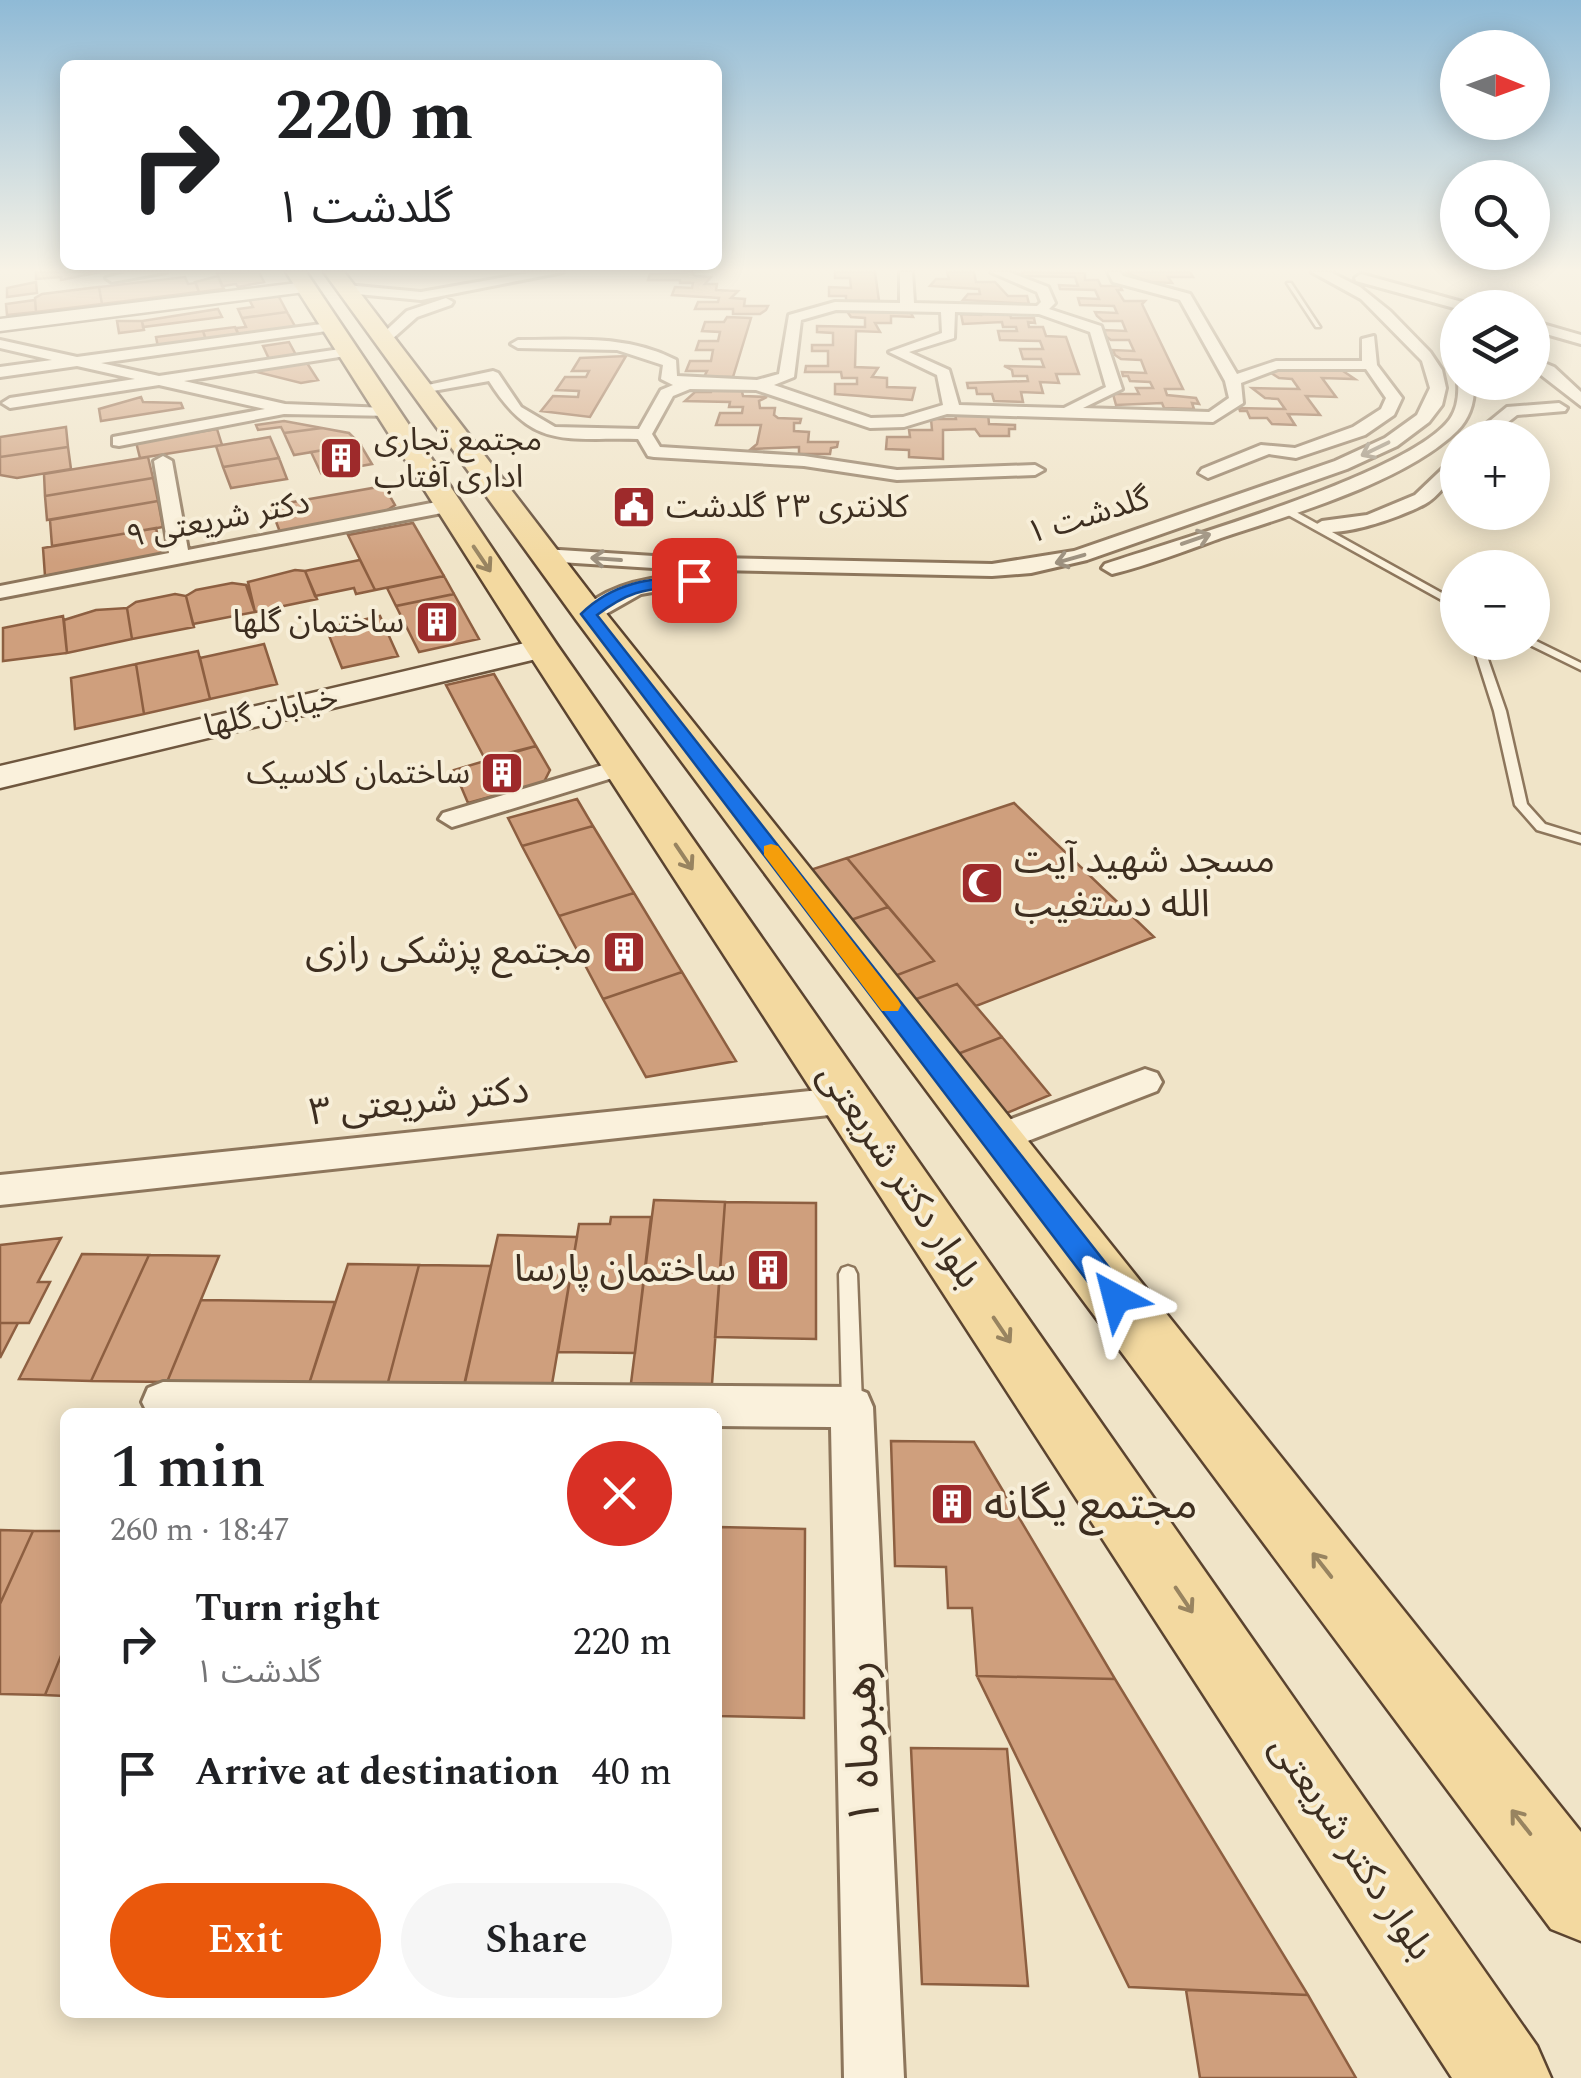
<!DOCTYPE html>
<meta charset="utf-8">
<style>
body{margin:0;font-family:Spectral,"Noto Sans Arabic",serif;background:#f6f6f6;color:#202124;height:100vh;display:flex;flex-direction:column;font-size:38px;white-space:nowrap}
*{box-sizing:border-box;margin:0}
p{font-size:32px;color:#757577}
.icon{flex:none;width:55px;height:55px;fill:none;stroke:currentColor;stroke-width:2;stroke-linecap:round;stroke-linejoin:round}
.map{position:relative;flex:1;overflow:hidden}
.details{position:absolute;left:60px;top:1408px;width:662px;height:610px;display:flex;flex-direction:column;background:#fff;border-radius:15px;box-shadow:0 5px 25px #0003}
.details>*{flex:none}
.banner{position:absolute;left:60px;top:60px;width:662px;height:210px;border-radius:15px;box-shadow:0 5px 25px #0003;background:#fff;color:#202124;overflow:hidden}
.needle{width:65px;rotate:91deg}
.controls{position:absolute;left:1440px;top:30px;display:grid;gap:20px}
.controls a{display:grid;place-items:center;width:110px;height:110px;border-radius:50%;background:#fff;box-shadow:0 5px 25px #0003;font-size:50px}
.pin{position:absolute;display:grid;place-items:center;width:85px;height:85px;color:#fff;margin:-42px;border-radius:20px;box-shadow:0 5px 15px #0006}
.me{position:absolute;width:110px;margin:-55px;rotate:322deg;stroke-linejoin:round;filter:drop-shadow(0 0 8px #0008)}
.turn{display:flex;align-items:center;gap:35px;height:210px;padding:0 50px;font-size:45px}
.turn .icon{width:130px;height:130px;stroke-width:2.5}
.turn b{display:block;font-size:70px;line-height:85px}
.round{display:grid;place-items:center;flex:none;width:105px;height:105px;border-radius:52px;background:#f6f6f6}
.headline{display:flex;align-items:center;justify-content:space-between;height:170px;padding:0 50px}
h1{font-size:60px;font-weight:600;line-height:75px}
.button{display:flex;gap:20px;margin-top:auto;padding:20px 50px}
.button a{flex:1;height:115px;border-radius:60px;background:#ea580c;color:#fff;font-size:40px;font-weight:600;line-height:115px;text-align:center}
.button a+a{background:#f6f6f6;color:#202124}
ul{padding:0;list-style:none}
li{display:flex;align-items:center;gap:30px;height:130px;padding:0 50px}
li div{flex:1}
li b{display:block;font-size:38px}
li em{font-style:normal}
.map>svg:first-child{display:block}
.building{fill:#cf9f7d;stroke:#8d5f41;stroke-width:2.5}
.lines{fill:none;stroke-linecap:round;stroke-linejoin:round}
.lane-casing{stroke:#8d765c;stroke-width:5}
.street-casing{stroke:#8d765c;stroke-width:6}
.secondary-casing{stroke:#6f573f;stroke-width:5}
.primary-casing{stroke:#5b4430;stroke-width:5}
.lane{fill:#faf1dc;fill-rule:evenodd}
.street{fill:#faf1dc;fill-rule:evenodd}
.secondary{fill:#faf1dc;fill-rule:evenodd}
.primary{fill:#f3d9a0;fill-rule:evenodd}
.oneway{stroke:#9c907e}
.oneway2{stroke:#988460}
.route{fill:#1a73e8;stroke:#114b97;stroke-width:2.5}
.slow{fill:#f59e0b}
.labels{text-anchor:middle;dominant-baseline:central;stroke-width:8;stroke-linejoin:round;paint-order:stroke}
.far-poi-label{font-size:32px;fill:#3d2e20;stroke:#f7eed8;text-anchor:start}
.far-street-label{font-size:32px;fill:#3d2e20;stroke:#f7eed8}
.poi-label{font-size:38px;fill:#3d2e20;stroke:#f7eed8;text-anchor:end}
.street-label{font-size:38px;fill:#3d2e20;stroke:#f7eed8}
.near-poi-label{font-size:45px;fill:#3d2e20;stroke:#f7eed8;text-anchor:start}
.near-street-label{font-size:45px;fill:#3d2e20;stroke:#f7eed8}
</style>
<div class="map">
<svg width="1581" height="2078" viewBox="0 0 1581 2078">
<rect width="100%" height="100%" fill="#f0e4c8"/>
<path class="building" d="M36 272H100L61 280V277L36 279Z
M259 272 264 282 238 287 236 284 222 286 217 273Z
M692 272 695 276 711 277 705 284H717L716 290 738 291 731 298 745 299 744 306H768L766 310 760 314H733V309H695L698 302H718L719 298 672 295 675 287 692 288 693 283H680V280H648L650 274Z
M835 272H875L879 301H846V296H829V287L851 288 850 278H835Z
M947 272H974L976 282H995L1008 296H1027L1029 304 963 300 968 294H980L979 289 930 286 936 279H949Z
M1022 272 1085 273V280H1098L1101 286H1120L1122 290H1117L1124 301H1145L1142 304 1183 389H1165L1167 395 1196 398 1199 404 1192 403 1194 409 1164 408 1162 403 1116 405 1113 394H1139L1136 388H1153L1150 382 1130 381 1128 376H1123L1122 372 1146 373 1141 360 1121 359 1115 355 1113 350 1134 351 1129 340H1111L1104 335 1103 330 1126 331 1122 321H1103L1097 316 1095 312 1117 313 1114 306 1080 305 1078 298 1099 299 1095 290 1060 289 1059 285 1078 286 1075 277 1023 276Z
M1125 272H1190L1193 277H1168L1172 283 1149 282Z
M218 276 224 289 199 292 195 282Z
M185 277 188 284 196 283 199 292 102 304 99 287Z
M36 282 37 293 7 297V288Z
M99 287 102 304 36 312 35 298 42 294Z
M278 295 287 312 242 318 238 309 253 307 249 299Z
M35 300 36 312 7 315 6 304Z
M218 309 222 317 143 327 142 321Z
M883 309H909L913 317 891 316V323H875L880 332 856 331 855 367 878 368 872 377 887 378V387L915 388 912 400 835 394V384H857V378H842L841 372H805L806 366H828V351H812V345H833V333L817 332V326L865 327V318L851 317 846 310 884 312Z
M980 310H1009L1011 318H1034L1035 323 1028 322 1029 327H1043L1046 336 1066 337 1079 374H1056L1059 383 1040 382 1043 393 1021 392 1023 402 994 401 992 394H977L976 388H968L967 383 1028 381 1027 376H1013L1012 370 1004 366 1044 367 1041 359H1023L1020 349H1043L1040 341 1000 340 998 331H1017L1016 327H1003L1002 322 963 324 961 314 981 315Z
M287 312 296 328 239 336 236 328 246 327 242 318Z
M727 317 751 318 733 377H704L707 371H686L690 361H711L713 350H696L699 341H718L720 332 702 331 705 322H724Z
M117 321H142L144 330 119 333Z
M235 327 239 336 206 340 203 331Z
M203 331 206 340 158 347 156 337Z
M289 342 296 355 269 359 263 346Z
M626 356 590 417 541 411 553 396 578 397 579 391 556 390 565 377H586L589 371H572L580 358Z
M307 363 318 380 301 383 253 371Z
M1305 366 1337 367 1355 379 1322 378 1336 397 1306 396 1320 415 1288 414 1295 425 1272 424 1267 418H1250L1247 411H1240L1239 408 1285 409 1278 399 1265 398 1252 388 1299 389 1292 379 1279 378 1265 369 1308 370Z
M713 387H741L743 396 767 397 759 401 760 408H775L774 415 778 418 801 419 800 423H794V431L809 432 808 442H838L837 447 831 448 830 454H799V447L751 449 757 444 761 425H716L720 413H742L743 407H729L730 402 685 401 695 392H711Z
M141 397 143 402 181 403 183 408 101 421 99 409Z
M955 413H988L989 424 1015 425V429H1009V436H980L975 429 943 430V459L909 457V450L886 449 887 437H910L909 430H932L931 419H956Z
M284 421 322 428 284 433 281 427 258 430 256 425Z
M66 427 68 447 0 457V437Z
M322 428 349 433 360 444 294 455 284 433Z
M217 429 222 445 140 458 136 442Z
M270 437 279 458 223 467 216 446Z
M360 444 372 464 321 473 311 452Z
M68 447 71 469 17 478 0 475V457Z
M148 457 153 478 45 496 44 474Z
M279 458 287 479 231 488 223 467Z
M153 478 158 501 47 520 45 496Z
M384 486 395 505 383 513 280 532 270 506Z
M158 501 163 527 52 546 50 520Z
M413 523 444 576 375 590 348 535Z
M156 528 162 554 45 576 43 548Z
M360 560 375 590 356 594 354 588 315 596 305 571Z
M295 570 305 571 317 599 255 612 248 582Z
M444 576 454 594 396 606 387 588Z
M232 583 246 585 255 612 193 624 186 596 196 590Z
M175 594 186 596 194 627 132 639 127 608 136 602Z
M454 594 479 639 419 652 396 606Z
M127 608 132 639 67 653 64 620 96 610Z
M63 616 67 653 3 661V628Z
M380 616 398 656 342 668 326 628Z
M264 644 277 684 210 699 200 658Z
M198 651 210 699 144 714 136 664Z
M136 664 144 714 75 729 71 678Z
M494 674 536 746 485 759 446 685Z
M536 746 550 770 544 782 468 803 454 770Z
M577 799 593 826 522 846 508 818Z
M1014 803 1154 937 976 1006 957 984 911 1001 892 977 934 961 847 858Z
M593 826 634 893 559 916 522 846Z
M847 858 888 907 848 921 807 871Z
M634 893 682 972 603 999 559 916Z
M888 907 934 961 892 977 848 921Z
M682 972 736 1061 646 1077 603 999Z
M957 984 1002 1037 955 1055 911 1001Z
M1002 1037 1050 1095 1002 1115 955 1055Z
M654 1200 725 1202 712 1384 631 1383Z
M725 1202 816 1203V1339L715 1337Z
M611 1217H651L635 1353 558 1352 579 1224H610Z
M498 1235 577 1237 550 1396 462 1394Z
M61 1238 38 1282H50L29 1323H0V1245Z
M82 1254 149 1255 91 1381 19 1379Z
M149 1255 219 1256 167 1382 91 1381Z
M348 1264 419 1265 387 1386 309 1384Z
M419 1265 491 1266 464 1387 387 1386Z
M201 1300 335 1302 309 1384 167 1382Z
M0 1323H18L0 1358Z
M891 1441 974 1442 1115 1679 977 1676 972 1608H948L946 1567 895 1566Z
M718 1527 805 1529 804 1718 718 1716Z
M0 1530 33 1531 0 1604Z
M33 1531H65V1646L45 1695 0 1694V1604Z
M65 1646V1696L45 1695Z
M977 1676 1115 1679 1308 1995 1129 1987Z
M911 1748 1007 1749 1028 1986 922 1984Z
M1186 1990 1308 1995 1356 2078H1200Z"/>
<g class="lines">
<g class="lane-casing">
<path id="lane" d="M1287 283H1291L1320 327H1316Z
M1281 507H1287L1458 602V609L1281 511Z
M1532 639 1581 663V670L1528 644 1527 642H1532Z
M1472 642H1482L1506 711 1527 804 1545 824 1581 835V843L1537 830 1515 805 1494 711Z
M848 1266 854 1268 857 1274 862 1403 859 1410 852 1412 845 1410 842 1403 839 1274 842 1268Z"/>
</g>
<g class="street-casing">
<path id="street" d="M128 272H166L112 282 106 278Z
M534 272H563L421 300 346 293 339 289 346 285 421 292Z
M900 272H912L914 303 1037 306 1041 302 1037 292 991 272H1009L1048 287 1055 303 1049 309 1101 326 1122 389 1083 408 1209 412 1229 398 1225 381 1180 300 1113 282 1108 272H1120L1123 276 1190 294 1237 374 1276 361H1362V339L1374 336 1377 365 1402 398 1394 415 1365 435 1296 458 1269 454 1208 478 1199 473 1202 469 1261 445 1295 448 1353 427 1381 409 1386 398 1366 369H1278L1241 383 1243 403 1213 422 947 414 904 427 870 428 756 390 690 389 673 396 652 434 660 447 804 456 897 470 1035 465 1044 470 1035 475 897 480 804 466 654 457 648 456 638 439C565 437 533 451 489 381L422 393 414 388 493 371 498 373 521 407 555 427 639 429 661 390 673 385 661 379 663 365 617 350 518 348 511 344 518 340C572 340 626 334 676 360L677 376 757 380 779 374 789 315 835 302 900 303ZM836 310 941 312 942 333 889 352 937 375 943 405 903 417 871 418 774 385 794 377 801 320ZM955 312 1039 314 1090 332 1106 387 1064 408 959 405 949 370 909 352 954 338Z
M1312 272H1330L1360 287 1390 311 1430 352 1442 370 1446 388 1442 405 1429 422 1397 446 1347 469 1087 560 1031 573 992 576 669 569 544 561 534 555 544 549 669 557 992 564 1074 551 1335 461 1385 438 1417 415 1430 388 1422 361 1361 299Z
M1361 274 1473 305 1474 308 1458 309 1356 281 1355 278Z
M446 298 453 302 451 305 417 317 391 340 379 337 407 311Z
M1532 321 1581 335V344L1532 330Z
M329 323 334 324V330L101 363 159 376 347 348 354 352 352 355 184 381 285 404 387 408 395 413 393 416 284 414 119 446 113 445V437L265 409 159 385 10 408 2 403 10 398 135 379 77 366 0 377V367L52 360 0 348V340L77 357Z
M1532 358 1554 367 1581 392V406L1532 368Z
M1458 382H1474C1475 401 1470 418 1457 431 1405 482 1290 515 1221 538 1185 551 1149 565 1112 574L1102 568 1105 564C1176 540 1410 474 1450 419 1457 409 1459 395 1458 382Z
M1559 403 1567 408 1565 411 1517 415 1488 438H1469L1507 407Z
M1458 454V470C1448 481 1437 498 1425 504 1403 516 1331 543 1312 527L1322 521 1367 515 1415 495Z
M163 456 172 461 188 550 447 500 456 506 447 512 0 598V586L169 553 154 461Z
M686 575 693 577 696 581 693 585 641 594 597 619 589 620 578 614C604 585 649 577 686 575Z
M623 759 632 762 636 767 632 772 452 827 439 819 443 813Z
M1145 1069 1157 1073 1162 1082 1157 1091 994 1154 982 1150 976 1140 982 1130Z
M848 1087 860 1091 865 1100 860 1109 848 1113 0 1205V1175Z
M163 1382 852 1387 867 1393 873 1407 904 2078H844L831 1427 718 1426V1412H147L142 1402 148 1388Z"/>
</g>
<g class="secondary-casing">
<path id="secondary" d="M306 282 315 287 312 291 0 331V319Z
M542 639 553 641 557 648 553 655 0 788V766Z"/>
</g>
<g class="primary-casing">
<path id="primary" d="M286 272H306L557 645 1537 2046 1551 2078H1452L525 648Z
M324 272H344L601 607 1581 1832V1941L1551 1929 577 621Z"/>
</g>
<use href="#lane" class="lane"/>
<use href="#street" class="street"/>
<use href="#secondary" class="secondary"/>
<use href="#primary" class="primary"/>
</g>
<defs><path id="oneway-shaft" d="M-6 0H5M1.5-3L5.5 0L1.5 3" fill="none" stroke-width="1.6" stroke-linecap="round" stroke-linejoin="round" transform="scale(2.5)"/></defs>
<g class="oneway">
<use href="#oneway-shaft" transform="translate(1375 449) rotate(154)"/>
<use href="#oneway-shaft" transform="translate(1196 539) rotate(-19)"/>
<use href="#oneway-shaft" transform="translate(606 559) rotate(-176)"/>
<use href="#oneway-shaft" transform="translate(1070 559) rotate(164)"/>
</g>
<g class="oneway2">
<use href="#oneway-shaft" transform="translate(482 559) rotate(56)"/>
<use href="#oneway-shaft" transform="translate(684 857) rotate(56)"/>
<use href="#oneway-shaft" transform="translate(1002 1330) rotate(56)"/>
<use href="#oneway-shaft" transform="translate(1322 1565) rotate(-128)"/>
<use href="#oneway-shaft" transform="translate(1184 1600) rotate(56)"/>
<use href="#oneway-shaft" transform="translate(1521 1822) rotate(-128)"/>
</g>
<linearGradient id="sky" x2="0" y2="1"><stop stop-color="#8fbad6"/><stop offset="0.48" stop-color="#f8f3e6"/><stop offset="1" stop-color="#f8f3e6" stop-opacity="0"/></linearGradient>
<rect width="1581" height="563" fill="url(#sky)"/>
<path class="route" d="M694 576 701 580 699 584C652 591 638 584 597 615L1126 1289 1130 1298 1126 1307 1116 1310 1107 1307 581 614C613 582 651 578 694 576Z"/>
<path class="slow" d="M771 844 778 846 898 1000 901 1005 898 1011H882L764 855V846Z"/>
<defs>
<g id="building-square" transform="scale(2.25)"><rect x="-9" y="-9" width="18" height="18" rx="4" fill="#9e2a2b" stroke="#f7eed8"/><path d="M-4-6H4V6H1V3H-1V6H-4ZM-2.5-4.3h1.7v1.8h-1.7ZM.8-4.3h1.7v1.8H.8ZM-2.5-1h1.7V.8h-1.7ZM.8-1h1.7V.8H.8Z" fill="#fff"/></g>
<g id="civic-square" transform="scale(2.25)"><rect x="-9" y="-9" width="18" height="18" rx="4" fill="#9e2a2b" stroke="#f7eed8"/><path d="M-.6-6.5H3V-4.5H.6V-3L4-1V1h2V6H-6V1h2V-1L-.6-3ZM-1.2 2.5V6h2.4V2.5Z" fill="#fff"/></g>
<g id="mosque-square" transform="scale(2.25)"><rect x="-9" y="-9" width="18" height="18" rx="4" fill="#9e2a2b" stroke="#f7eed8"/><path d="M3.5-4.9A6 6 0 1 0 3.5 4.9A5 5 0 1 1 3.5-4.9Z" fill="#fff"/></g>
</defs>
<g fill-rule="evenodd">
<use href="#building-square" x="341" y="458"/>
<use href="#civic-square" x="634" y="507"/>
<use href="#building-square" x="437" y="622"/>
<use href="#building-square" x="502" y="773"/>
<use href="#mosque-square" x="982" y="883"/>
<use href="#building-square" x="624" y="952"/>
<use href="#building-square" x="768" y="1270"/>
<use href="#building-square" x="952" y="1504"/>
</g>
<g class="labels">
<g class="far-poi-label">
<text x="374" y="440">مجتمع تجاری<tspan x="374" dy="37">اداری آفتاب</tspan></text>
<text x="666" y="507">کلانتری ۲۳ گلدشت</text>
<text x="404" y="622" text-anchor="end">ساختمان گلها</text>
<text x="470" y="773" text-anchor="end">ساختمان کلاسیک</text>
</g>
<g class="far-street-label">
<text transform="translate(1088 516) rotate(-17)">گلدشت ۱</text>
<text transform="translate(218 520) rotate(-11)">دکتر شریعتی ۹</text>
<text transform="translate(271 712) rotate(-13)">خیابان گلها</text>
</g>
<g class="poi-label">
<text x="1014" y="861" text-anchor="start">مسجد شهید آیت<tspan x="1014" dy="44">الله دستغیب</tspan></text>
<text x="592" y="952">مجتمع پزشکی رازی</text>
<text x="736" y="1270">ساختمان پارسا</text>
</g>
<g class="street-label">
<text transform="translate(419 1102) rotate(-6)">۳ دکتر شریعتی</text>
<text transform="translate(899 1176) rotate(56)">بلوار دکتر شریعتی</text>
<text transform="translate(1351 1848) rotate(56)">بلوار دکتر شریعتی</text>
</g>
<g class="near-poi-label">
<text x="984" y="1504">مجتمع یگانه</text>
</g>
<g class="near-street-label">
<text transform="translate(863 1743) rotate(-92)">۱ رهبرماه</text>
</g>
</g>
</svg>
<div class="controls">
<a><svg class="needle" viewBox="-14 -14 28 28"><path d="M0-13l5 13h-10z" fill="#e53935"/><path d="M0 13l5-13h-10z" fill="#757577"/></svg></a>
<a><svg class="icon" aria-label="search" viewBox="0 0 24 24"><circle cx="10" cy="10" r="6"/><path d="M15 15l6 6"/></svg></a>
<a><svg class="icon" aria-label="layers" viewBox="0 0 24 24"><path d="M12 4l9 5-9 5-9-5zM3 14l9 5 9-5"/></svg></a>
<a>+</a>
<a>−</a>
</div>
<div class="pin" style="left:694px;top:580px;background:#d93025"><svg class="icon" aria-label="arrive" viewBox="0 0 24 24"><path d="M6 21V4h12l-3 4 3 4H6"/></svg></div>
<svg class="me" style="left:1116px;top:1298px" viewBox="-20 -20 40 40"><path d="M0-17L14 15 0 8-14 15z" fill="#1a73e8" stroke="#fff" stroke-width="4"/></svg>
<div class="banner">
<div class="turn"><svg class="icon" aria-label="right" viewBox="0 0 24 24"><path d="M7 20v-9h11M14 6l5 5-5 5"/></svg><div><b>220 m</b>گلدشت ۱</div></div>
</div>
<section class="details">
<div class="headline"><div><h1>1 min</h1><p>260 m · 18:47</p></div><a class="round" style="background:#d93025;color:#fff"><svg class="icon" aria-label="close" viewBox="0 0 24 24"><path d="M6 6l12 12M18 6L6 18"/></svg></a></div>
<ul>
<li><svg class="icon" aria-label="right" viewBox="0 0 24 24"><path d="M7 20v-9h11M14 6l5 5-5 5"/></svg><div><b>Turn right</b><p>گلدشت ۱</p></div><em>220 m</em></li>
<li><svg class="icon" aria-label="arrive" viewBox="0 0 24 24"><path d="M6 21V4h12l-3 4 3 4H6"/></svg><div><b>Arrive at destination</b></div><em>40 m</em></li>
</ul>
<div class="button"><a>Exit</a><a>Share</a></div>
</section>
</div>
